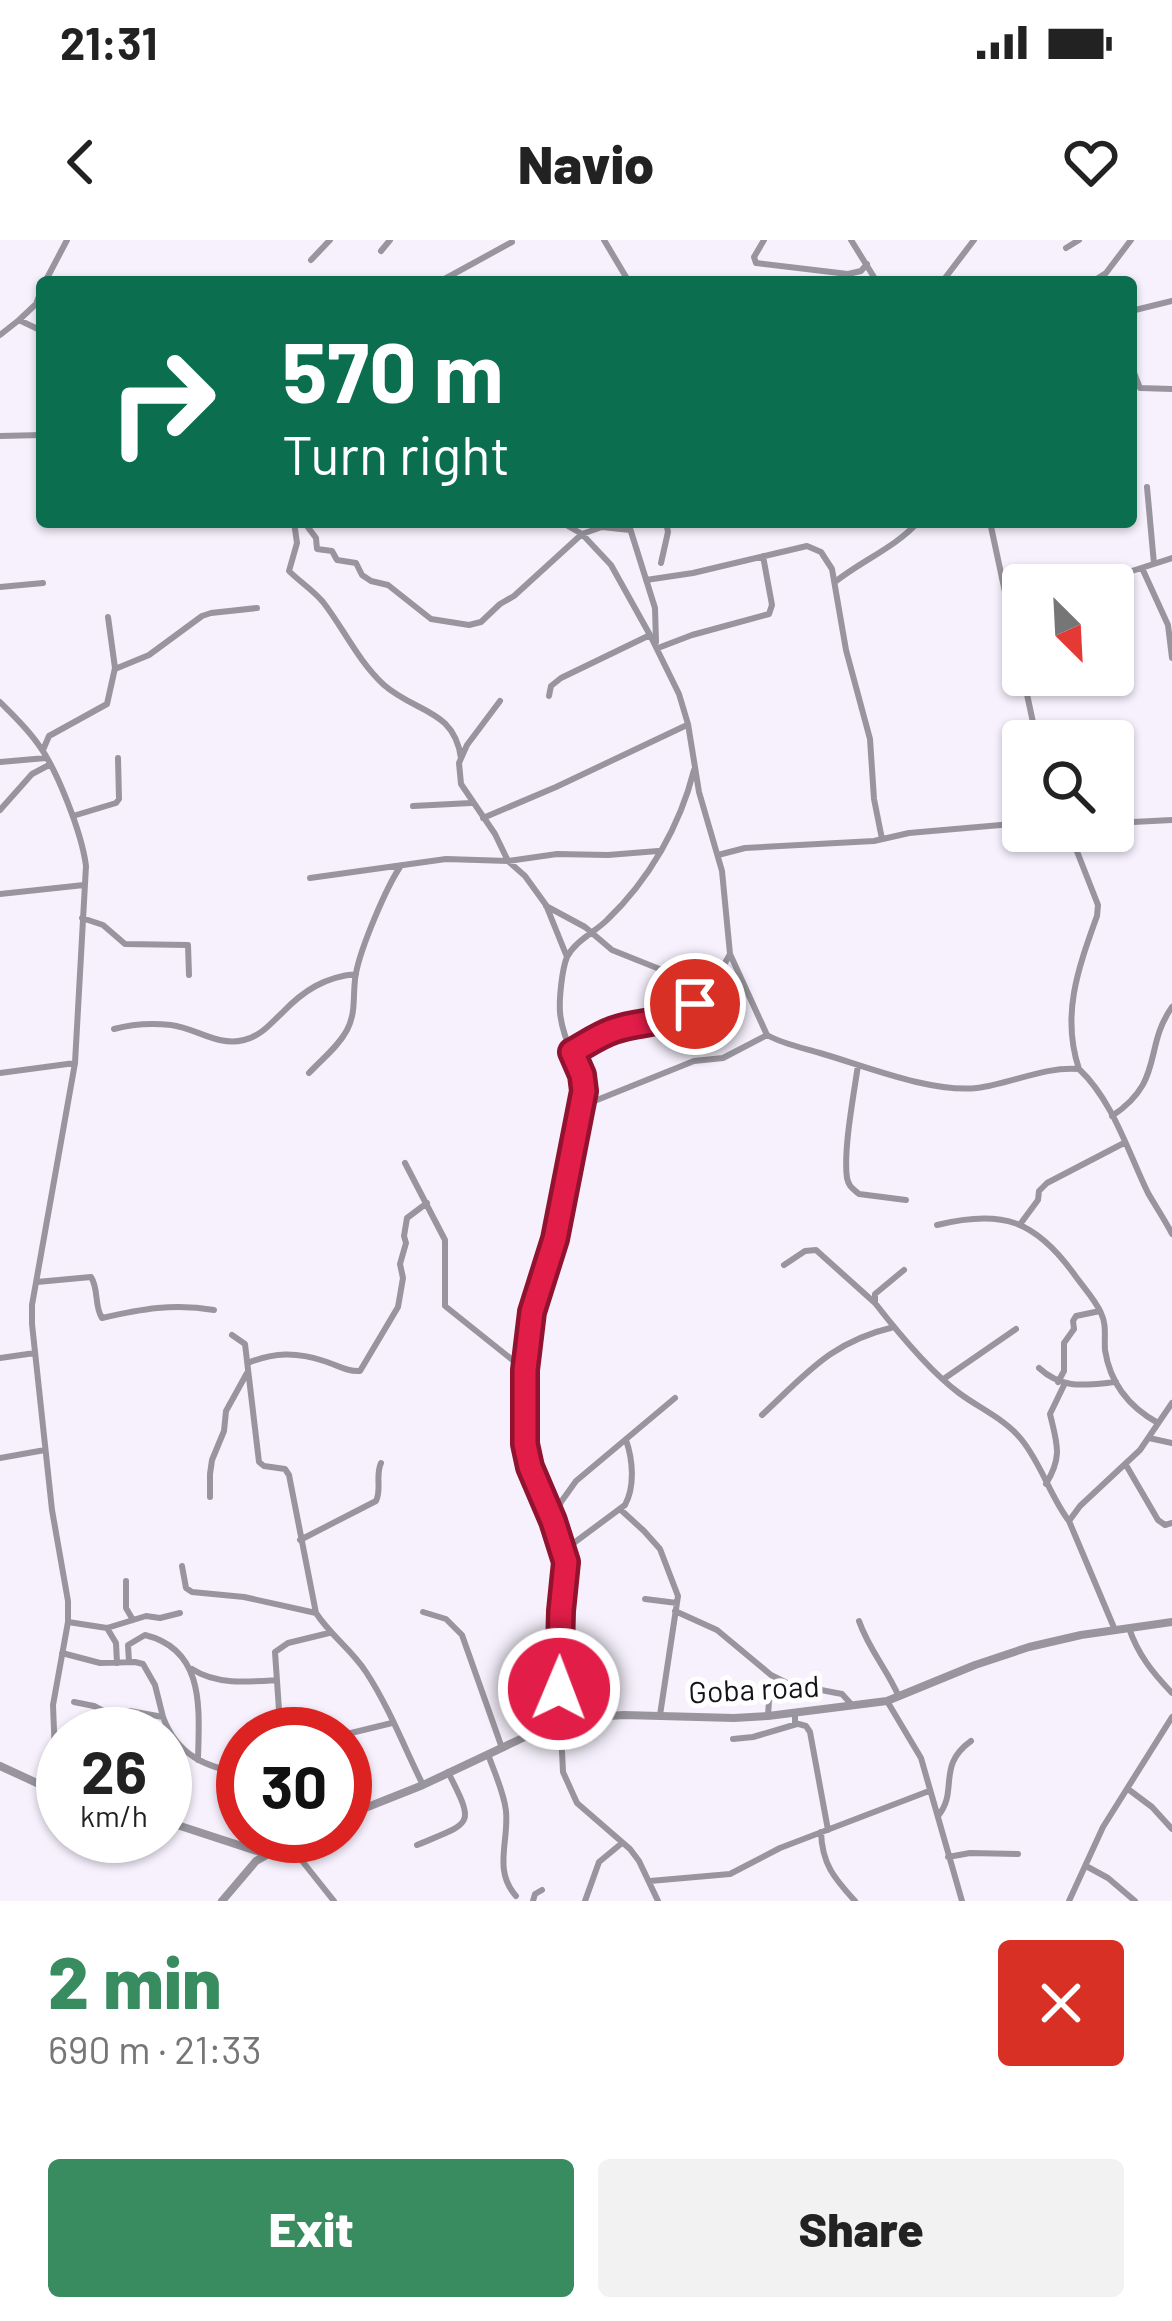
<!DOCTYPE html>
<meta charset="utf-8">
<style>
body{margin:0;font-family:Barlow,sans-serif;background:#f2f2f2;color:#222;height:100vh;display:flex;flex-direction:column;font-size:45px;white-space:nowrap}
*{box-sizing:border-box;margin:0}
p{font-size:39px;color:#767676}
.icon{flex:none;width:66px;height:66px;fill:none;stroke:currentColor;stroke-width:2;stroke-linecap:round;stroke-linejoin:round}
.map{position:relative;height:1661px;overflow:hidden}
.drawer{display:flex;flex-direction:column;background:#fff;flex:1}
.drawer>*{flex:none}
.guide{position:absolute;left:36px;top:36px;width:1101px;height:252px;border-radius:12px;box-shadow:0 3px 9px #0004;background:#0b6e4f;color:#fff;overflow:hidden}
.needle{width:78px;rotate:156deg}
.buttons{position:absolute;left:1002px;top:324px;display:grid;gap:24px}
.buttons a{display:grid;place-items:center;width:132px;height:132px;border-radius:12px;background:#fff;box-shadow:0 3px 9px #0004;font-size:60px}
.speed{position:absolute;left:36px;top:1467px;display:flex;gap:24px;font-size:60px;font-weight:700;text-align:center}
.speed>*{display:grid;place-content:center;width:156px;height:156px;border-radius:50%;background:#fff;box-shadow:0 3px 9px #0004;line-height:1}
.speed small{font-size:30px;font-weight:400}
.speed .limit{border:18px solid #d22;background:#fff;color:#111}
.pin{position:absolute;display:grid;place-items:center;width:102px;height:102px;color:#fff;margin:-51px;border:6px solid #fff;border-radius:50%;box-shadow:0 3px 12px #0007}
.me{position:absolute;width:132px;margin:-66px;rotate:1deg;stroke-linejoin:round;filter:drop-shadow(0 0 9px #0008)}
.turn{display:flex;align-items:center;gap:42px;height:252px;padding:0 48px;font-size:54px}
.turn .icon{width:156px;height:156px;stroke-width:2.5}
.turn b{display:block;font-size:84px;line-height:102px}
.round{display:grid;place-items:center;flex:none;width:126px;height:126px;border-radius:12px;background:#f2f2f2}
.head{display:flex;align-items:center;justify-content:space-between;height:204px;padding:0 48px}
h1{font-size:72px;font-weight:800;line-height:90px;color:#388c5f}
.cta{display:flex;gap:24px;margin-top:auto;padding:24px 48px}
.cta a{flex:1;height:138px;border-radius:12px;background:#388c5f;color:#fff;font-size:48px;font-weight:800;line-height:138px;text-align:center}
.cta a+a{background:#f2f2f2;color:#222}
.status{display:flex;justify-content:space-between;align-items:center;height:84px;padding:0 60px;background:#fff;direction:ltr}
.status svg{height:33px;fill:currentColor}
header{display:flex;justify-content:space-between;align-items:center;height:156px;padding:0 48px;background:#fff;font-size:54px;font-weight:800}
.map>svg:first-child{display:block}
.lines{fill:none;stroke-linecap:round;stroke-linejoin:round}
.minor{stroke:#99959e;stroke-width:6}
.tertiary{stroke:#99959e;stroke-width:8}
.route-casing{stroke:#92132f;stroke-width:30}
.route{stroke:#e11d48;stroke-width:21}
.labels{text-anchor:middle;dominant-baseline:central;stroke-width:10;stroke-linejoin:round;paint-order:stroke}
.street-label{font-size:30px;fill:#151219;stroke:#fff}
</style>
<div class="status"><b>21:31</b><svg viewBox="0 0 49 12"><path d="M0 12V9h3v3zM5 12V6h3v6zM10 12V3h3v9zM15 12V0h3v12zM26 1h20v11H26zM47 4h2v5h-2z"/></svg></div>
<header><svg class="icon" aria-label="back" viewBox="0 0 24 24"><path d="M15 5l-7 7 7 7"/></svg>Navio<svg class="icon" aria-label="heart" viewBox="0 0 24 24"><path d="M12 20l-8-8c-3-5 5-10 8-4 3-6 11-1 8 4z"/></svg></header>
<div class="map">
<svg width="1172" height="1661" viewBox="0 0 1172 1661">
<rect width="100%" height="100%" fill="#f6f1fd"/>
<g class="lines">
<path class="minor" d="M604 0 629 42
M764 0 754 17 756 23 848 34 861 31 867 24
M851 0 877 42
M1066 8 1079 0
M381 11 390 0
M311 20 330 0
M45 42 67 0
M439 42 512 2
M942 42 974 0
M1092 42 1106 33 1131 0
M1131 71 1172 61
M19 80 36 64 42 48
M0 95 19 80 42 91
M1131 125 1140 148 1172 149
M0 196 42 195
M1147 247 1154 324
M294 282 297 303 289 331C300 342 313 350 323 362 344 389 358 421 384 445 416 473 454 469 461 518
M304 282 316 298 317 309 332 311 337 320 356 323 362 335 371 341 388 345 431 379 469 385 481 382 500 364 514 356 582 294 602 287 630 290
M561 282 582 294 611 325 650 395 679 454 688 484 699 552 722 631 730 714 767 795C783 804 803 808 820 813 865 826 931 853 977 848 1010 844 1045 826 1079 829 1113 861 1128 912 1148 953 1156 967 1165 980 1172 994
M628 282 655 368 656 402
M990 282 1037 501
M661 323 668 292 666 282
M1142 328 1168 385 1172 418
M646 340 693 333 807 306 821 312 832 329 846 410 870 499 874 559 882 599
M835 342C861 321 896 307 918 282
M1055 345 1064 339 1104 340 1172 318
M0 347 43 343
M1010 373 1023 372
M658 408 692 395 769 374 772 365 763 316
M115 429 149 415 202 376 211 373 257 368
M549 456 551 446 561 438 650 395
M500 461 467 505 459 523 461 544 495 594 508 621 525 636 546 665 567 717
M0 462C13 475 27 488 38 504 57 529 82 594 86 626L75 823 32 1065V1084L52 1270 68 1361V1382L53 1465 55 1516 62 1555
M43 510 49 496 107 464 115 428 108 377
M0 522 46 518
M413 566 471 563
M0 570 32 534 49 525
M73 576 116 563 119 559 118 518
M483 578 556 547 687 485
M1113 583 1172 580
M1069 591 1098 665 1097 676C1078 729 1061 775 1079 829
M718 615 745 608 874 601 909 593 1023 583
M310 638 446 619 508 621 557 614 608 615 658 611
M0 654 84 645
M546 666 585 687 612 710 662 730 696 764
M82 678 103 685 125 704 188 705 189 735
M114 789C132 784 152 783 171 785 196 788 218 807 244 800 261 796 270 784 282 773 304 750 325 737 356 734
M571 812 609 791 665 781 684 774 709 752 730 714
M858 825C854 854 843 910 847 938 849 947 852 948 859 954L906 960
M0 833 75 823
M309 833C322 819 338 807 347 790 357 771 352 753 356 733 361 707 386 648 400 627
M582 866 694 821 723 818 767 795
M1112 876C1165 841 1143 808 1172 767
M405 923 445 1000V1066L525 1130
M1021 983 1038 960 1039 951 1047 943 1124 903
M937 985C1002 969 1035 980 1074 1034 1083 1047 1095 1059 1101 1073 1107 1085 1104 1097 1105 1110 1110 1143 1129 1167 1158 1183
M784 1025 805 1011 816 1010 875 1063
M904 1030 875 1054V1063C896 1090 932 1133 959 1153 979 1168 1005 1179 1021 1199 1041 1223 1050 1256 1069 1281
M37 1042 91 1037C99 1049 94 1066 102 1078 141 1069 174 1063 214 1070
M232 1095 245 1104 259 1222 264 1226 285 1229 289 1235 316 1373C331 1396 352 1410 366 1432 389 1467 404 1507 423 1545
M0 1118 35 1113
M248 1123C274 1112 297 1112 324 1121 337 1125 347 1132 360 1131L398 1067 403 1038 400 1024 406 1003 404 996 407 978 427 963
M1039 1128C1063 1150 1085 1145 1116 1142
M945 1138 1016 1089
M1058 1142 1064 1131V1103L1074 1089 1073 1081 1076 1076 1100 1071
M762 1175C808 1132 831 1102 894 1087
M1149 1198 1172 1203
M0 1218 45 1210
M1126 1225 1158 1280 1165 1285 1172 1283
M1046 1244C1063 1216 1057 1204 1050 1174L1065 1143
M210 1257V1234L212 1220 224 1191 226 1171 247 1133
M621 1270 644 1291 660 1309 678 1356 660 1475
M553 1281 561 1262 576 1241 675 1158
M300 1300 376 1261C382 1249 375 1236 381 1223
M563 1311 625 1265C635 1247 633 1220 626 1200
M182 1326 186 1348 192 1352 244 1357 316 1373
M126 1341V1368L133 1380
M645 1359 677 1363
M675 1371 717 1390 771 1435 789 1444 842 1454 852 1465
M423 1372 446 1379 462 1395 502 1508
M859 1381C869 1410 887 1429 899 1457
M68 1382 107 1388 146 1376 160 1378 180 1373
M107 1388 116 1403 117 1423
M1129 1388C1138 1415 1153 1433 1172 1453
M1115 1390 1069 1281 1080 1266 1140 1210 1172 1163
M62 1413 100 1423 135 1422 143 1424 155 1445 163 1477
M129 1422 128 1405 145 1395C206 1410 199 1470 198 1520
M192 1429C216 1445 249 1442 277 1440
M887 1461 921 1518 962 1661
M74 1462 94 1466 109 1474 130 1471 163 1477C177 1515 206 1528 243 1533
M795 1473V1483L806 1486 810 1492 828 1590
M768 1476 769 1460 789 1444
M263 1494 279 1470 275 1412 288 1403 329 1393
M733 1499 753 1497 797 1484
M488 1514C494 1532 504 1552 506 1571 509 1602 493 1630 516 1656
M1128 1549 1152 1567 1172 1589
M346 1576 355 1541 351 1493 392 1483
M938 1576C959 1551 936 1526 971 1501
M821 1592C822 1624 834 1638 855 1661
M287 1602 334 1661
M417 1605C472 1582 476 1587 448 1532
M948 1617 970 1613 1018 1614
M1086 1626 1108 1638 1135 1661
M650 1641 730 1634 780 1608 929 1551
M533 1661 535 1654 542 1650
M585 1661 599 1622 622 1603
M658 1661 639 1621 630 1609 577 1563 563 1532 559 1449 561 1371 566 1322 553 1281 530 1227 525 1205V1130L532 1073 555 999 585 851C580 824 562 800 560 772 559 759 562 729 567 717 575 701 595 692 607 680 649 640 680 586 694 530
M1069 1661 1103 1587 1172 1477"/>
<path class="tertiary" d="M0 1526 63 1555
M345 1576 423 1545 527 1496 560 1484 594 1477 624 1475 734 1478 768 1476 887 1461 975 1425 1029 1407 1081 1395 1172 1382
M165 1581 266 1614
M222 1661 256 1621 300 1596"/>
</g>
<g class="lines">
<g class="route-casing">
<path id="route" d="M559 1449 561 1371 566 1322 553 1281 530 1227 525 1204V1130L532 1072 555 999 584 851 582 835 572 812C585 805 599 795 614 790 643 780 671 785 695 764"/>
</g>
<use href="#route" class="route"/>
</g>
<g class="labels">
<g class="street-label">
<text transform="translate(754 1448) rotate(-3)">Goba road</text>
</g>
</g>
</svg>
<div class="buttons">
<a><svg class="needle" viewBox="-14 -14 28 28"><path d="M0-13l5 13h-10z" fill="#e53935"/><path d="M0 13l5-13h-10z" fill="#767676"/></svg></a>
<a><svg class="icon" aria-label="search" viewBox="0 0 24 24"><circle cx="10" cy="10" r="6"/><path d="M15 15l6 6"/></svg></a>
</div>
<div class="speed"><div>26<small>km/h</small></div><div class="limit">30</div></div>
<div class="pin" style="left:695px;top:764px;background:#d93025"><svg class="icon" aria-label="arrive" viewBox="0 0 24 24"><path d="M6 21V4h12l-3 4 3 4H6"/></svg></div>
<svg class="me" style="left:559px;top:1449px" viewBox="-20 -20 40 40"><circle r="17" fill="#e11d48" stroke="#fff" stroke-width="3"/><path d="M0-11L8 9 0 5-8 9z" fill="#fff"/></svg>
<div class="guide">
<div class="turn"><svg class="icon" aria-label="right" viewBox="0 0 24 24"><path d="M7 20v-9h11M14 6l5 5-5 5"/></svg><div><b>570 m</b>Turn right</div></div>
</div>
</div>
<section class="drawer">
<div class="head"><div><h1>2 min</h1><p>690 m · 21:33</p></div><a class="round" style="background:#d93025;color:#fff"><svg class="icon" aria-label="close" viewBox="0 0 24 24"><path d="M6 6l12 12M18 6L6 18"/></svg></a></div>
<div class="cta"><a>Exit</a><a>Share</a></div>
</section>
